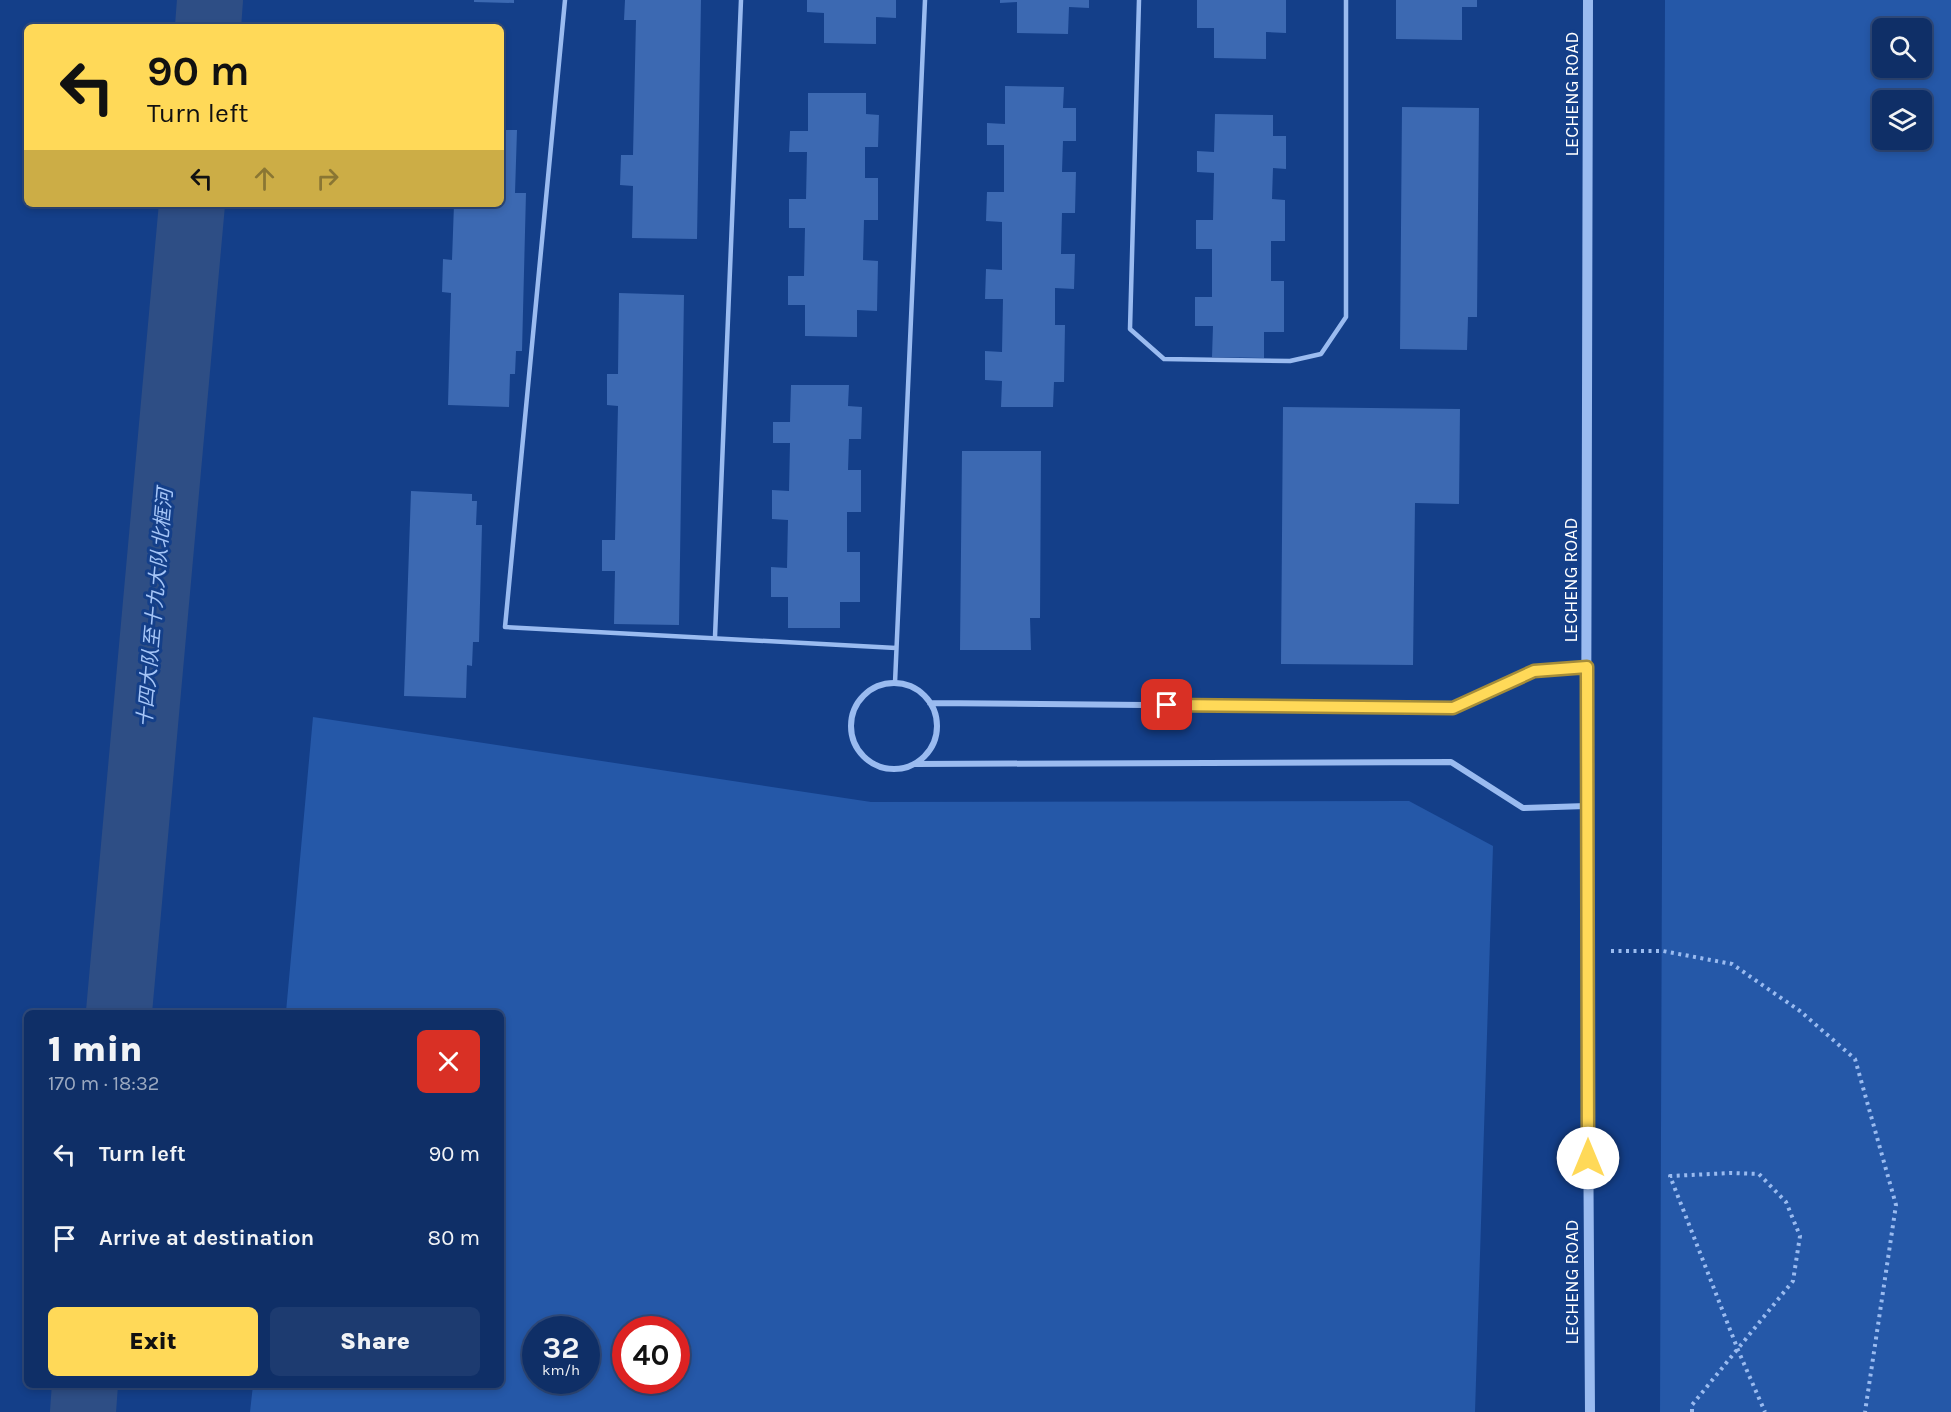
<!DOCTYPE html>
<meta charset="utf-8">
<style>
body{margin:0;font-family:Karla,"Noto Sans SC",sans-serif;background:#1d3b70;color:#f1f3f6;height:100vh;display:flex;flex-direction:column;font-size:22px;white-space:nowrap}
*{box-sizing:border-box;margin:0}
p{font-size:20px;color:#9ba9c0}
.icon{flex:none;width:33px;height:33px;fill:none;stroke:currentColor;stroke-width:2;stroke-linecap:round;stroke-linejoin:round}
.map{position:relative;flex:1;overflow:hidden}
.sheet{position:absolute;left:24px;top:1010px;width:480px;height:378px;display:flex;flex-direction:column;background:#0f2f67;border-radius:9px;box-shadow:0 3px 9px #0003,0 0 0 2px #2f4a7b}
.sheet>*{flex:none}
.guide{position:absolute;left:24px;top:24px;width:480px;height:183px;border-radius:9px;box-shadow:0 3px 9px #0003,0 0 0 2px #2f4a7b;background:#ffd958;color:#111;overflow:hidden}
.fabs{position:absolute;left:1872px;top:18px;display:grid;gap:12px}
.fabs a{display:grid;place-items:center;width:60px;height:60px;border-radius:9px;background:#0f2f67;box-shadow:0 3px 9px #0003,0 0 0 2px #2f4a7b;font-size:30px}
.speed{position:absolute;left:522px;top:1316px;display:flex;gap:12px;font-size:30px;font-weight:700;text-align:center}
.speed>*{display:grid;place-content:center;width:78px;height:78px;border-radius:50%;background:#0f2f67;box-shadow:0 3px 9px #0003,0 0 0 2px #2f4a7b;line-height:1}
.speed small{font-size:15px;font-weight:400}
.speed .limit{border:9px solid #d22;background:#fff;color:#111}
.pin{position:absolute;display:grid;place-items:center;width:51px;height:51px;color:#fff;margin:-26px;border-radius:12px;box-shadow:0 3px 9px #0006}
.me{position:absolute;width:66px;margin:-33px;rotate:0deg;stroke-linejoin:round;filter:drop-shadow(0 0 4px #0008)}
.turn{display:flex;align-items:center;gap:21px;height:126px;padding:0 24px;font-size:27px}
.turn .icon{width:78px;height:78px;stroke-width:2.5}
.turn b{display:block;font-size:42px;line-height:51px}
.lanes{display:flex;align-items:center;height:57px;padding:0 24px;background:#0003;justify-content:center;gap:30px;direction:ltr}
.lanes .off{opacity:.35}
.round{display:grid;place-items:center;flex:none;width:63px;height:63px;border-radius:9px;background:#1d3b70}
.headline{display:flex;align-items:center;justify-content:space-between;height:102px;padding:0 24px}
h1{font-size:36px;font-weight:800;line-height:45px}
.button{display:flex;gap:12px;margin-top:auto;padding:12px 24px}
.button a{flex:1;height:69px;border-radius:9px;background:#ffd958;color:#111;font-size:24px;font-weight:800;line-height:69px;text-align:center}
.button a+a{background:#1d3b70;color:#f1f3f6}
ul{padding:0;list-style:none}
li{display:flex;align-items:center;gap:18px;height:84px;padding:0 24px}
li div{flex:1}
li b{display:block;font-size:22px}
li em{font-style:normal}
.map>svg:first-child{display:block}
.green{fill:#2558a8;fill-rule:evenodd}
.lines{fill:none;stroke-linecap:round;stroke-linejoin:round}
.river{stroke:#2e4e85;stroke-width:66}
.building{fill:#3c69b2}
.path{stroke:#9abbf0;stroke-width:4;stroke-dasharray:3 4.5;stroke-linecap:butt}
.service{stroke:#9abbf0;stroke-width:4.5}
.minor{stroke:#9abbf0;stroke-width:6}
.tertiary{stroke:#9abbf0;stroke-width:10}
.route-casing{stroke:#a68d39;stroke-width:15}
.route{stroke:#ffd958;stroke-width:10}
.labels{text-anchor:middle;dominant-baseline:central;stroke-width:6;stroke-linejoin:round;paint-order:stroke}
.street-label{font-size:18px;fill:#fff;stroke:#143f89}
.water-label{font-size:20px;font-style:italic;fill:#a5c5f7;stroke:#143f89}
</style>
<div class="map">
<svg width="1951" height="1412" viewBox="0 0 1951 1412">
<rect width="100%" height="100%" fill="#143f89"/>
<path class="green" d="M1665 0H1951V1412H1660ZM1882 28H1922V68H1882ZM1882 100H1922V140H1882Z
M313 717 871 802 1409 801 1493 846 1475 1412H250L253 1385 501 1384V1012H286ZM536 1329H586V1380H536ZM626 1329H676V1380H626Z"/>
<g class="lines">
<path class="river" d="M208 27 210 0
M119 1012 192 204
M83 1412 85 1384"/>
</g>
<path class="building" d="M474 0H514V3L474 2Z
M625 0H701L697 239 632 238 633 186 620 185 621 155H633L636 20H624Z
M807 0H896V18L876 17V44L824 43V13L807 12Z
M1000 0H1089V8L1069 7 1068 34 1017 33V2L1000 3Z
M1197 0H1286V33L1266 32V59L1214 58V28H1197Z
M1396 0H1477V7H1462V40L1396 39Z
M1005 86 1064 87 1063 108H1076V141H1063L1062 172H1076L1075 213H1062L1061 254H1075L1074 289 1055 288V325H1065L1064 382H1054L1053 407H1001L1002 381 985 380V351L1002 352 1003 299H985L986 269 1002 270V222L986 221 987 192H1004V145H987V123L1005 124Z
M808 93H866V114L879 115 878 147H865V178H878V220H864L863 260 878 261 877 311 857 310V337L805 336V305H788V276H804L805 228H789V199H806L807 152H789L790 131H808Z
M1402 107 1479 108 1477 317H1468L1467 350 1400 349Z
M1215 114 1273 115V136H1286V169L1273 168 1272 199 1285 200V241H1271V281H1284V332H1264V358L1212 357 1213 326H1195V297H1212V249H1196V220H1213L1214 173 1197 172V151L1214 152Z
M501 130H517L515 193H526L522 351H516L515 374H510L509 407 448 405 451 293 442 292 443 259 452 260 454 204H501Z
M619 293 684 295 679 625 614 624 615 571H602V540H615L618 406 607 405V374H618Z
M791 385H849L848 406 862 407 861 439H849L848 470H861V512H847V552H860V602H840V628H788V597H771V567L787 568 788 520 772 519V490L789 491 790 443H773V422H790Z
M1283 407 1460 409 1459 504 1415 503 1413 665 1281 664Z
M962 451H1041L1040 618H1030L1031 650H960Z
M411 491 472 494V501H477L476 525H482L479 642H473L472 666 467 665 466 698 404 696Z"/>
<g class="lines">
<path class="path" d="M1611 951H1663L1732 964 1800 1011 1855 1059 1896 1205 1865 1412
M1692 1412V1405L1793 1281 1800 1236 1786 1202 1759 1174 1730 1173 1670 1176 1738 1350 1765 1412"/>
<path class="service" d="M565 0 505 627 896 648
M1139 0 1130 329 1164 359 1290 361 1321 354 1346 317V0
M715 637 741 0
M895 683 925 0"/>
<path class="minor" d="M851 726a43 43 0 1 1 86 0a43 43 0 1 1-86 0Z
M930 703 1453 708 1534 671 1587 667
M916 764 1451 762 1523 808 1586 806"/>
<path class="tertiary" d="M1588 0 1586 806 1590 1412"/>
</g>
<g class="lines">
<g class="route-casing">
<path id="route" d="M1167 705 1453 708 1534 671 1587 667 1588 1158"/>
</g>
<use href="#route" class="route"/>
</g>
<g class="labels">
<g class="street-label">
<text transform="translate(1572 94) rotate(-90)">LECHENG ROAD</text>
<text transform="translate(1571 580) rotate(-90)">LECHENG ROAD</text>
<text transform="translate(1572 1282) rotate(-90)">LECHENG ROAD</text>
</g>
<g class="water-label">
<text transform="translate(155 608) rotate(-85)">十四大队至十九大队北框河</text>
</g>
</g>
</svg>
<div class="fabs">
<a><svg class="icon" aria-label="search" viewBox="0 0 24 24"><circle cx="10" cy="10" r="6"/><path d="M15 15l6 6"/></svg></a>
<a><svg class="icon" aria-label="layers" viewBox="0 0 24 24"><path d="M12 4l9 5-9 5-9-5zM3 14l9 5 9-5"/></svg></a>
</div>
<div class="speed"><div>32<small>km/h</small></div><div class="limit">40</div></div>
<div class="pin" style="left:1167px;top:705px;background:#d93025"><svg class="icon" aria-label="arrive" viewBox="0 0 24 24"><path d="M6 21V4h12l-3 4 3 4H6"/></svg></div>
<svg class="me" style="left:1588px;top:1158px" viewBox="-20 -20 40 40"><circle r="19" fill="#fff"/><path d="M0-13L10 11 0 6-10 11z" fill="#ffd958"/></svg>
<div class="guide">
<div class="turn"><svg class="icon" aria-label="left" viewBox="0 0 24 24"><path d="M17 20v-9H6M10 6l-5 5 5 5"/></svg><div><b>90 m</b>Turn left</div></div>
<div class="lanes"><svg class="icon" aria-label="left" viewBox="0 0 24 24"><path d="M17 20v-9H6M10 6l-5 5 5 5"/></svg><svg class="icon off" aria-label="ahead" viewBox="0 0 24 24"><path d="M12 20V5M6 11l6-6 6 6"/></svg><svg class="icon off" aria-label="right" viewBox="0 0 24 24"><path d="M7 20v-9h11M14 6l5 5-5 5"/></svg></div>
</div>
<section class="sheet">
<div class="headline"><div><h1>1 min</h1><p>170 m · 18:32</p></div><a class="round" style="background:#d93025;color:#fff"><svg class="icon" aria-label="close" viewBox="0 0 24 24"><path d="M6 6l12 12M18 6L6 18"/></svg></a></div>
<ul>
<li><svg class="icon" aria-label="left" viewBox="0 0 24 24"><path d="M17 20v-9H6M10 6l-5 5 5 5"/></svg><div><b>Turn left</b></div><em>90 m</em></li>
<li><svg class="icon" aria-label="arrive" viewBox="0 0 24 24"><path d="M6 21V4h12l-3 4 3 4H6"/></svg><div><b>Arrive at destination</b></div><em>80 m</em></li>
</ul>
<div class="button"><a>Exit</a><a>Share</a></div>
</section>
</div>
